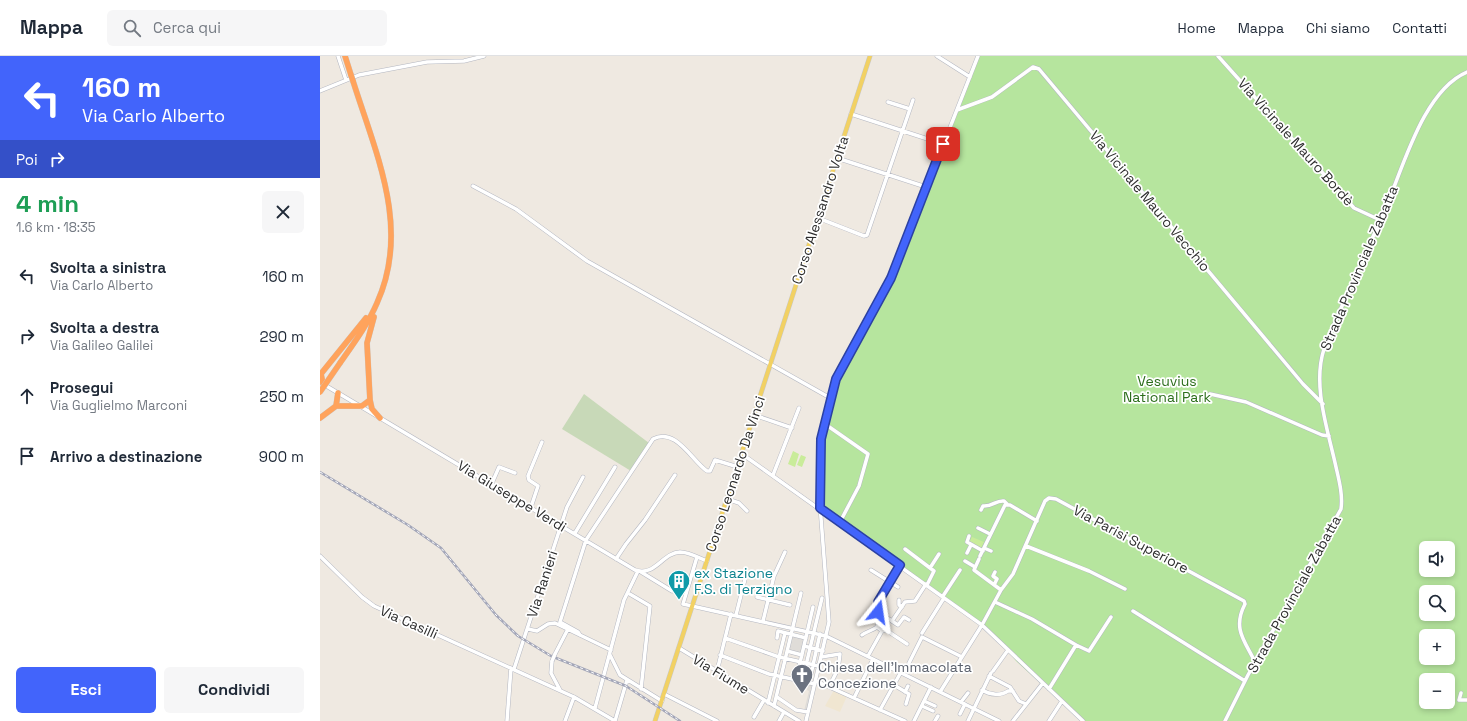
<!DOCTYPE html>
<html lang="it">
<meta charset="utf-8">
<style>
body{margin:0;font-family:"Space Grotesk",sans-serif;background:#f6f6f7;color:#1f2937;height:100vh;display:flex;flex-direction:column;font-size:15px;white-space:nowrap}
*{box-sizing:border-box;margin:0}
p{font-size:13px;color:#747a83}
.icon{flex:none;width:22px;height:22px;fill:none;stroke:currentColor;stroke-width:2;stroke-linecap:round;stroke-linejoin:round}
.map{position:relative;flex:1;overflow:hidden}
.sheet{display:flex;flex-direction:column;background:#fff;width:320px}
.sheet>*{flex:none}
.top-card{background:#4264fb;color:#fff;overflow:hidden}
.fabs{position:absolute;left:1099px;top:485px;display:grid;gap:8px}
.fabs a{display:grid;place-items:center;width:36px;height:36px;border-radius:6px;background:#fff;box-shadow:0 2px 6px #0003;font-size:20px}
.pin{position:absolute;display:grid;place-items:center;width:34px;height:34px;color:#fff;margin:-17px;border-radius:8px;box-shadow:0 2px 6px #0006}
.me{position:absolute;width:44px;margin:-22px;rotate:15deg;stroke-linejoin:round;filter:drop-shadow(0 0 3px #0008)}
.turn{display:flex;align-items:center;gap:14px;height:84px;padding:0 16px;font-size:18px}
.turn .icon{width:52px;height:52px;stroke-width:2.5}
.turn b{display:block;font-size:28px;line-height:34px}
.then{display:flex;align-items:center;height:38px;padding:0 16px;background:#0003;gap:8px;font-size:15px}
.round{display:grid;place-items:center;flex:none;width:42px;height:42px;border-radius:6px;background:#f6f6f7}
.head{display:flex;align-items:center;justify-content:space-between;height:68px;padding:0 16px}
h1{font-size:24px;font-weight:700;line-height:30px;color:#1e9e55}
.button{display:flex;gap:8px;margin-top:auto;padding:8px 16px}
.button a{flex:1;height:46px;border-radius:6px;background:#4264fb;color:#fff;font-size:16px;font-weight:700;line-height:46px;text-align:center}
.button a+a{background:#f6f6f7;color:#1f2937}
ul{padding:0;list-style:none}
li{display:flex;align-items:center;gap:12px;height:60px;padding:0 16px}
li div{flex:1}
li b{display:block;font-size:15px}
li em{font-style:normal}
header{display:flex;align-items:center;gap:24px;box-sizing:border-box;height:56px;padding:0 20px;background:#fff;border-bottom:1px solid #e0e1e3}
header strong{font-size:19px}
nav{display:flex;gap:22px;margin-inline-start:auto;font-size:14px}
.search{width:280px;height:36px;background:#f6f6f7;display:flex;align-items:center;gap:10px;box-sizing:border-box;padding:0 14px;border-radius:6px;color:#747a83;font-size:15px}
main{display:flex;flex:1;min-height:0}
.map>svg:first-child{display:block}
.education{fill:#f0e6d1}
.green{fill:#b6e59e;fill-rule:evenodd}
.cemetery{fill:#c8d9b8}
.pitch{fill:#c9ec9a}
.plaza{fill:#dfdcd8}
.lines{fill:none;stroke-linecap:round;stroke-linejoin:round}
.minor-casing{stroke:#b4b7c1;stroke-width:4.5}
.major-casing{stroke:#c9c9c9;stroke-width:5}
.highway-casing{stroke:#c9c9c9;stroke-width:6}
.minor{stroke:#fff;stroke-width:3.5}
.major{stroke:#f2d163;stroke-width:4}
.highway{stroke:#ffa35c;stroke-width:5.5}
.rail-casing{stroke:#a3a6b8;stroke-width:2.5}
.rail{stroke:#fff;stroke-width:1;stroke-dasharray:3;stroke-linecap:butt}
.minor-bridge-casing{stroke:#b4b7c1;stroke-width:4.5;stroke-linecap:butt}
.highway-bridge-casing{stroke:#c9c9c9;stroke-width:6;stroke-linecap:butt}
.minor-bridge{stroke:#fff;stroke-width:3.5}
.highway-bridge{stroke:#ffa35c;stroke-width:5.5}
.route-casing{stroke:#2b41a3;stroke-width:10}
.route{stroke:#4264fb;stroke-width:7}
.labels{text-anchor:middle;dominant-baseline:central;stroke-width:3.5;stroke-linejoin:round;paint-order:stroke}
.street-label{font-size:14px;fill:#2e2e2e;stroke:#fff}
.park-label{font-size:14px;fill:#2c6e1b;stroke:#fff}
.culture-label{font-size:14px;fill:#0d838f;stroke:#fff;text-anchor:start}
.worship-label{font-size:14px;fill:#5b616d;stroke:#fff;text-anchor:start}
</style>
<header>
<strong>Mappa</strong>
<div class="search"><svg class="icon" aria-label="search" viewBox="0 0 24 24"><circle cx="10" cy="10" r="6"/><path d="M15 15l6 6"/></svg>Cerca qui</div>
<nav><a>Home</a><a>Mappa</a><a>Chi siamo</a><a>Contatti</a></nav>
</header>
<main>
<section class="sheet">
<div class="top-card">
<div class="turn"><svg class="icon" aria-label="left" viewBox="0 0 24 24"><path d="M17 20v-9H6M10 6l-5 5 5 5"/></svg><div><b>160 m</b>Via Carlo Alberto</div></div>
<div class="then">Poi<svg class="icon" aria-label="right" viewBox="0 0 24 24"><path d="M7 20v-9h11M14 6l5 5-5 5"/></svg></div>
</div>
<div class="head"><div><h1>4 min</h1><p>1.6 km · 18:35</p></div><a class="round"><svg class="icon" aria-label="close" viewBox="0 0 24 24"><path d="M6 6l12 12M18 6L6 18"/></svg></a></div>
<ul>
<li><svg class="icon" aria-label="left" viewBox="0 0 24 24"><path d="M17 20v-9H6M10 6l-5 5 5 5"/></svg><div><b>Svolta a sinistra</b><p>Via Carlo Alberto</p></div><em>160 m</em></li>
<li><svg class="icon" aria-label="right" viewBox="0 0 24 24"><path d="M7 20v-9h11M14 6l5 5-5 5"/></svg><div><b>Svolta a destra</b><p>Via Galileo Galilei</p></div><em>290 m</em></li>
<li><svg class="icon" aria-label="ahead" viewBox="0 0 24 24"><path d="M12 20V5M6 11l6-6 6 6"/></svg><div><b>Prosegui</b><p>Via Guglielmo Marconi</p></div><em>250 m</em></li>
<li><svg class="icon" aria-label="arrive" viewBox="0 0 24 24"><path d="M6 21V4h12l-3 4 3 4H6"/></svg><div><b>Arrivo a destinazione</b></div><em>900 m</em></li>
</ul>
<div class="button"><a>Esci</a><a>Condividi</a></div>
</section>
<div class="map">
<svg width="1147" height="665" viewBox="0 0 1147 665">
<rect width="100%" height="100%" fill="#efe9e1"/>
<path class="education" d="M514 634 527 640 520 656 505 650Z"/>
<path class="green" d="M658 0H1147V665H762L696 605 676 581 500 453 499 395 501 378 505 367 513 326 553 253 569 219ZM1106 492H1128V514H1106ZM1106 536H1128V558H1106ZM1106 580H1128V602H1106ZM1106 624H1128V646H1106Z"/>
<path class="cemetery" d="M264 338 329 387 311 415 242 373Z"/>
<path class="pitch" d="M473 395 479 398 475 411 468 408Z
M481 399 486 401 482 411 477 409Z
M652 481 664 486 661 492 649 487Z"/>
<path class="plaza" d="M472 580 484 583 481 597 469 595Z
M488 628 493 630 487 656 484 655 489 635 487 634Z"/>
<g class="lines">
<g class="minor-casing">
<path id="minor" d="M18 0 26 24
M617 0 650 21
M898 0 1034 152 1060 164
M0 35 39 19 107 6 144 5 164 0
M568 46 590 53
M637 54 672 41 713 11 719 13 983 328 1003 348
M531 58 623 88
M517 102 606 131
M153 130 196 153 267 205 512 343
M498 162 544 180 547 179 593 44
M3 328 315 514C335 521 342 497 360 496 369 496 379 502 387 505
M890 338 926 346 1002 379 1009 380
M434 359 472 372
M505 368 548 398 539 430 520 466
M422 398 662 569 763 665
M453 419 479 352
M172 427 179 411 195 417
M407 443 419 447 427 455
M211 451 218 430 209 424 208 420 222 386
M661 454 663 450C672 451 676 444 684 445L687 448
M658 472 670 478
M255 477 295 411
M649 480 647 486 663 495
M706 490 769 515 805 533
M664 492 671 495
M585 493 614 515 607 529
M647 497 651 489
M0 500 42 541 54 550 254 641 295 665
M660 500 685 449H690L717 465
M377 501 363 548 506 580 679 665
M296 503 306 488 325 464 355 419
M659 503 654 514 681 534
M645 505 655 511
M610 512 619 498
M551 514 578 531
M321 516 352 535
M674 529 677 523 673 520 675 516
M308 537 330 550 321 633
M623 540 640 514
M437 541 470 549
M579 544V549L582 551
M675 546 712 563 756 589 729 633
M813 555 925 625
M558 556 578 569 584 561 589 564
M416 559 426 519
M443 565 454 520 465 496
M572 565 585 546 595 545 606 528
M208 573 217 575 228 568 235 567 291 594
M562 575 566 574 587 588
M602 577 624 542
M260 579 258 576 240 566 266 484 333 383C356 371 372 405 387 415H390L395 404 418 411
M542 579C547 575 552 575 557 571
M405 582 459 601 499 610
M457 582 458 575 486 582
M756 589 769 595 791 561
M484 590 503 595
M359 592 479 665
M467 595 482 599
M235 598 248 573
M290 599 300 619 342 645
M400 599 449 618 495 628
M548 600 562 575 557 571 558 565V546L580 509
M501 601 520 598 518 613 512 625
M232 605 231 617 240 634
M589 607 602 581 642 601
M194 613 247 451 263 421
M397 615 411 558
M673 615 688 594
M669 620 690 631 699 645 706 648
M476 624 493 551
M496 625 585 665
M482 626 502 542
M489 627 500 578
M574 629 589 638 586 648
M662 634C670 639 681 640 688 635H693
M585 636 588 630
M620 636 662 569 681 534 693 518 725 445 729 442 736 443 924 545 925 548C912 573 925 585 935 606
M1141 637 1139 644H1147
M344 638 397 665
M457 641 476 654 488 656
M534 642 553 603
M604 645 615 650
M641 646 648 637
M448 647 465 577
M454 650 481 537
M602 650 613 655
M275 652 304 544 318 515
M560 654 581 616
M640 658 645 648
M434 661 444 644
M187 665 191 612
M245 665 254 641
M295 665 307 624
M459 665 464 656
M486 665 509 566 500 449V394L517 323 571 222 658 0
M594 665 611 631
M615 665 618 660
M648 665 671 617
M693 665 723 627
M729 665 742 645
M905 665 928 619 1021 453C1023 439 1019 424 1016 411 1008 374 992 330 1004 293 1022 247 1044 202 1064 156 1082 116 1102 35 1147 16"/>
</g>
<g class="major-casing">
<path id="major" d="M335 665 550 0"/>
</g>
<g class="highway-casing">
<path id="highway" d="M25 0 31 19
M54 261 47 287 50 344 52 353 60 362
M20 307C34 287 48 268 57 247 91 172 56 98 33 25
M1 318 3 328
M0 319 46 262
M16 350 18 337
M0 362 16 350H42L50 344"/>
</g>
<use href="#minor" class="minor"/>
<use href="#major" class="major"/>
<use href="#highway" class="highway"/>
<g class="rail-casing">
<path id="rail" d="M0 416 88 469 121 492 176 559 198 580 231 600 306 630 360 665"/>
</g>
<use href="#rail" class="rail"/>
<g class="minor-bridge-casing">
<path id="minor-bridge" d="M232 605 235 598"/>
</g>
<g class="highway-bridge-casing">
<path id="highway-bridge" d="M31 19 33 25
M0 336 20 307"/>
</g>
<use href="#minor-bridge" class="minor-bridge"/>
<use href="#highway-bridge" class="highway-bridge"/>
</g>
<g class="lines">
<g class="route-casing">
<path id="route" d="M558 556V546L580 509 500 452 501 383 516 323 571 222 623 88"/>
</g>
<use href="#route" class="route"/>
</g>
<defs>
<g id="building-pin" transform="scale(1.15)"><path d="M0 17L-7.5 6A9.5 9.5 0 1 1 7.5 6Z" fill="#0f9aa8" stroke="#fff"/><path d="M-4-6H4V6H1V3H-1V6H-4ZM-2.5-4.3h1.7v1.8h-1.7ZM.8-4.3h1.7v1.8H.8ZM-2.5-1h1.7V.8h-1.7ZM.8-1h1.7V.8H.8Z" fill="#fff"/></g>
<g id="church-pin" transform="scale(1.15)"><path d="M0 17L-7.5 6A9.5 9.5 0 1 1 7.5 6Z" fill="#6b7280" stroke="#fff"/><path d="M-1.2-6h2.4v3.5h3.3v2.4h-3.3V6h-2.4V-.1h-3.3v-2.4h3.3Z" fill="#fff"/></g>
</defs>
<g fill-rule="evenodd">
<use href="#building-pin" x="359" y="525"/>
<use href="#church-pin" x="482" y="619"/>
</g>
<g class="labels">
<g class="street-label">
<text transform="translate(976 86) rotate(48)">Via Vicinale Mauro Bordè</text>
<text transform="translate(830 145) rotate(50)">Via Vicinale Mauro Vecchio</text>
<text transform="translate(500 154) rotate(-72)">Corso Alessandro Volta</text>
<text transform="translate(1039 212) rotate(-67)">Strada Provinciale Zabatta</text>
<text transform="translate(415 418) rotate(-72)">Corso Leonardo Da Vinci</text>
<text transform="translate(192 440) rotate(31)">Via Giuseppe Verdi</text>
<text transform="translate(811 483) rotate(28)">Via Parisi Superiore</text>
<text transform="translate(222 528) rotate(-72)">Via Ranieri</text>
<text transform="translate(974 538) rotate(-61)">Strada Provinciale Zabatta</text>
<text transform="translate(89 566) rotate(24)">Via Casilli</text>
<text transform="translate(401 618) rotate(31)">Via Fiume</text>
</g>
<g class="park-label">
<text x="847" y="325">Vesuvius<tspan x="847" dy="16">National Park</tspan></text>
</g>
<g class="culture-label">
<text x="374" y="517">ex Stazione<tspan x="374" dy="16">F.S. di Terzigno</tspan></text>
</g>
<g class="worship-label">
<text x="498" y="611">Chiesa dell'Immacolata<tspan x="498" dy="16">Concezione</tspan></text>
</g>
</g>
</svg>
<div class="fabs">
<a><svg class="icon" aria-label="sound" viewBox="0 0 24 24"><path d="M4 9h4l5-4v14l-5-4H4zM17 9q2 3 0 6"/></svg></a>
<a><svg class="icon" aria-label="search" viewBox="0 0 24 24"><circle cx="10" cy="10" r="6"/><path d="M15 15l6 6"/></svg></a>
<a>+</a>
<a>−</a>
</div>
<div class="pin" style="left:623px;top:88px;background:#d93025"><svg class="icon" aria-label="arrive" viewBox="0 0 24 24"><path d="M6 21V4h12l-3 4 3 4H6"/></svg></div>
<svg class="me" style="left:558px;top:556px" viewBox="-20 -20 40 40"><path d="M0-17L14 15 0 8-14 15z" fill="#4264fb" stroke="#fff" stroke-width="4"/></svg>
</div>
</main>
